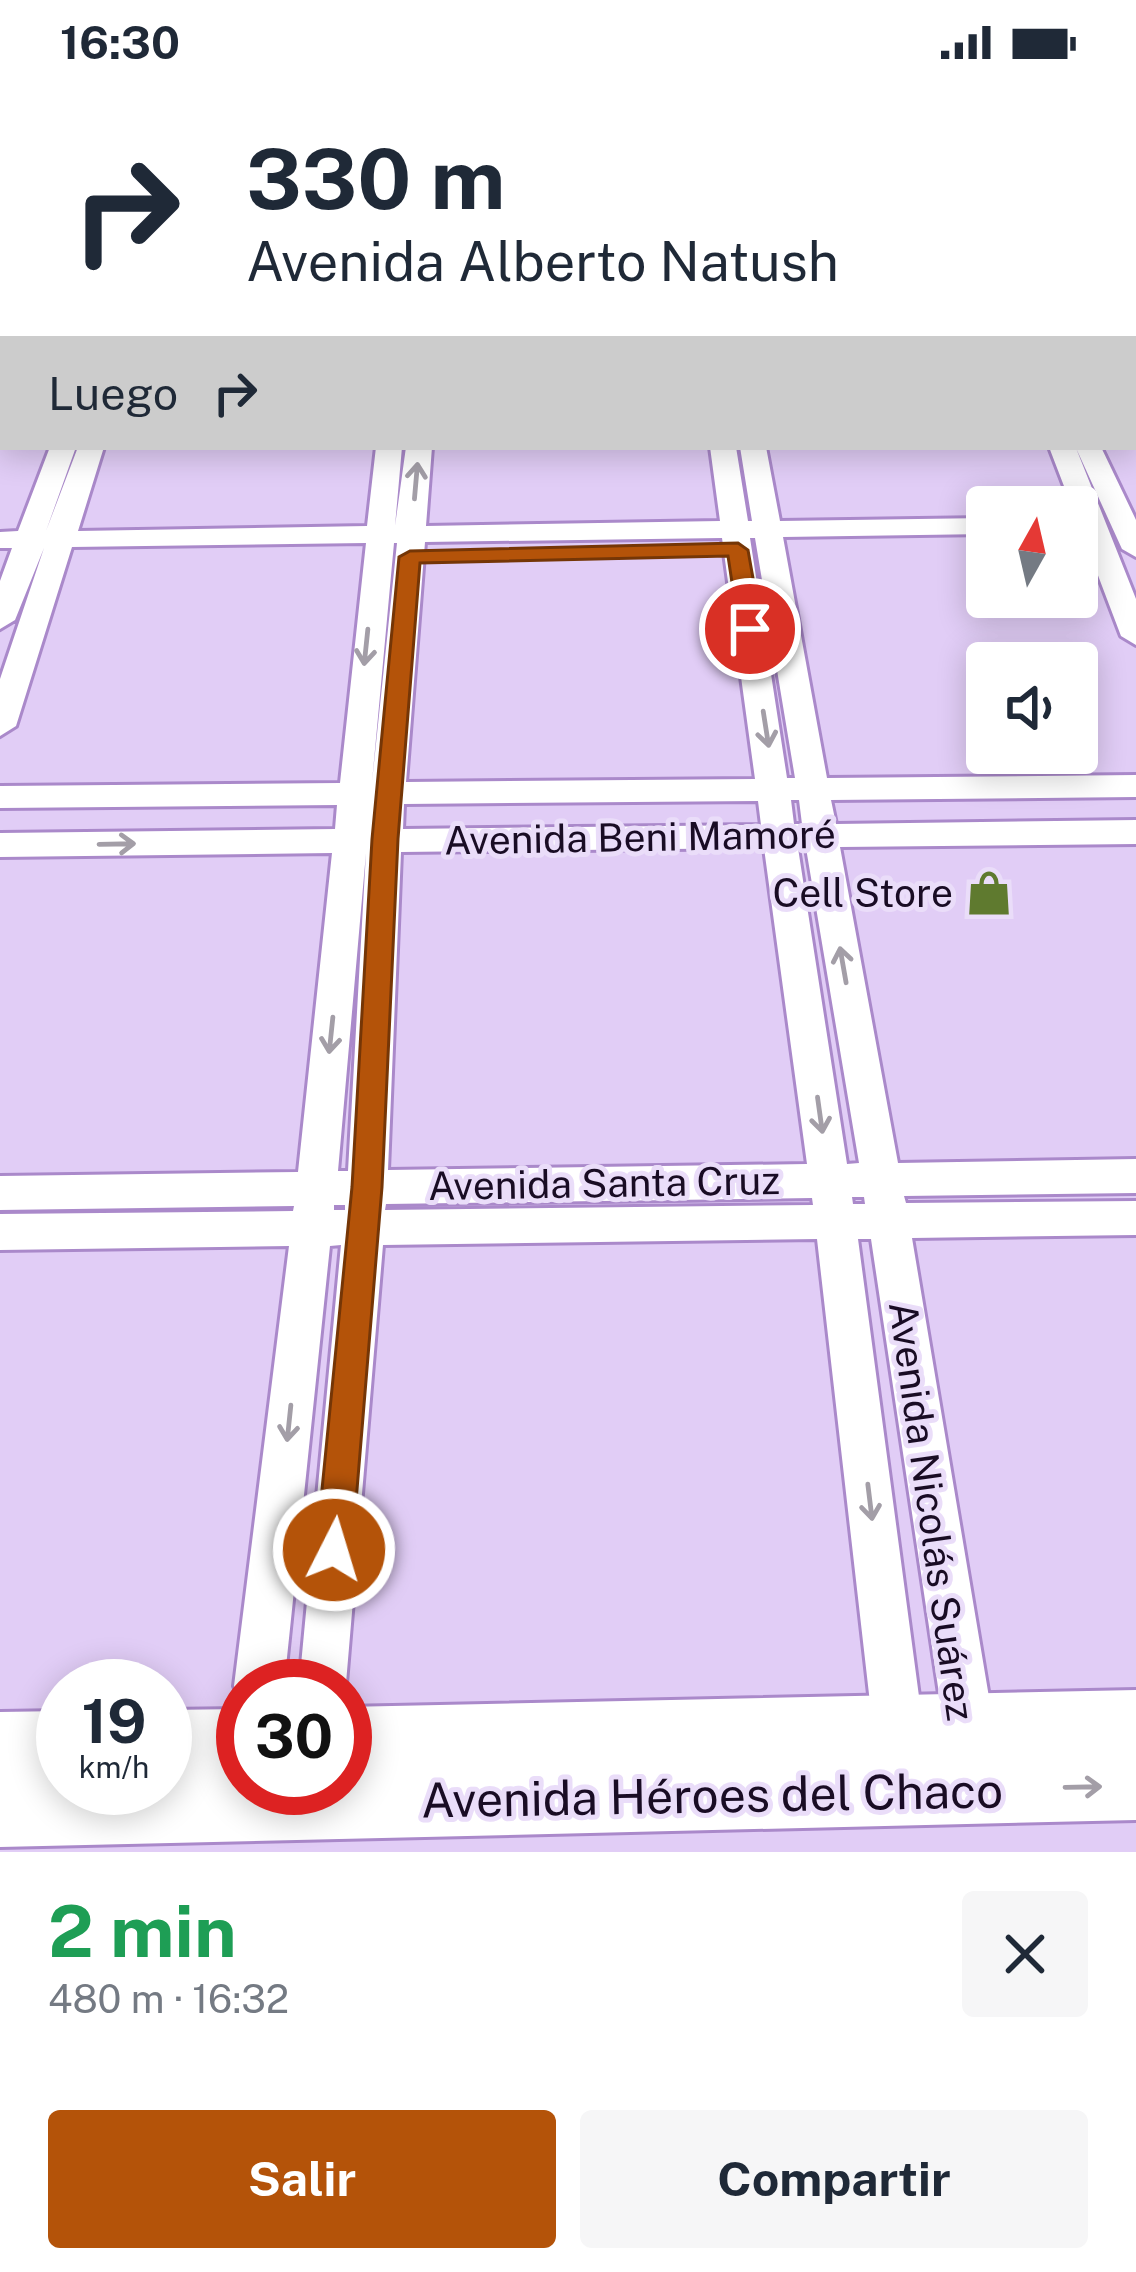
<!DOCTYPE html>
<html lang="es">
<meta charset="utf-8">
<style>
body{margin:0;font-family:"Public Sans",sans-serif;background:#f6f6f7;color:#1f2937;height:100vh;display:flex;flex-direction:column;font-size:45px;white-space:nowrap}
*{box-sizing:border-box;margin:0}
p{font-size:39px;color:#747a83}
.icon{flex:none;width:66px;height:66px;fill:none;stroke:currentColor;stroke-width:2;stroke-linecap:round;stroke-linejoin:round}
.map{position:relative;height:1768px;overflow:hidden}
.sheet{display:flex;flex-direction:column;background:#fff;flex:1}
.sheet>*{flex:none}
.top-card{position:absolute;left:0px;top:0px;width:1137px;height:366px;box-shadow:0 6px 30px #0003;background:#fff;color:#1f2937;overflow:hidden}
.needle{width:78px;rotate:8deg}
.fabs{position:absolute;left:966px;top:402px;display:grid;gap:24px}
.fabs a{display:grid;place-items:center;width:132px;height:132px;border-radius:12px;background:#fff;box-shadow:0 6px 30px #0003;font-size:60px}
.speed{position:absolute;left:36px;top:1575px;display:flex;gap:24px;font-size:60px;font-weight:700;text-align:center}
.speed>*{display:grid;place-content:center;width:156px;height:156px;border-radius:50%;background:#fff;box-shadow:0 6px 30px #0003;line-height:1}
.speed small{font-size:30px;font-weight:400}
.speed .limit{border:18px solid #d22;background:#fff;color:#111}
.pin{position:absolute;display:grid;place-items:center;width:102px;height:102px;color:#fff;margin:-51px;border:6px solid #fff;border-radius:50%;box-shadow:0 3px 12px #0007}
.me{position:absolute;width:132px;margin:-66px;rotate:5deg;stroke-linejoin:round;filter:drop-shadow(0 0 9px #0008)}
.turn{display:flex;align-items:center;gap:42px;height:252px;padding:0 48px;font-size:54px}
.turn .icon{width:156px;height:156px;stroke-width:2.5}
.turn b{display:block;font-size:84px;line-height:102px}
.then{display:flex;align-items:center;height:114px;padding:0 48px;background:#0003;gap:24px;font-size:45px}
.round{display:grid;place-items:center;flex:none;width:126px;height:126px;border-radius:12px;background:#f6f6f7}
.overview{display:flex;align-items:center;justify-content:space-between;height:204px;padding:0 48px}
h1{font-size:72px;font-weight:700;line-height:90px;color:#1e9e55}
.button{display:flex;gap:24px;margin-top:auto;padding:24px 48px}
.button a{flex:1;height:138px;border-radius:12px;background:#b45309;color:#fff;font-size:48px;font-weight:700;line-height:138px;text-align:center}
.button a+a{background:#f6f6f7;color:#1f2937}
.status{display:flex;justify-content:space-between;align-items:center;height:84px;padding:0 60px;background:#fff;direction:ltr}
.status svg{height:33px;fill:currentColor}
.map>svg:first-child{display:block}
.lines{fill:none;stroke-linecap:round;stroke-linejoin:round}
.minor-casing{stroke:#aa89ca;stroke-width:6}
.major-casing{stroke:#aa89ca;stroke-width:6}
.minor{fill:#fff;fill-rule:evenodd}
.major{fill:#fff;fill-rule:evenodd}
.oneway{stroke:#a39ea7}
.route{fill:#b45309;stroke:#753606;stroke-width:3}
.labels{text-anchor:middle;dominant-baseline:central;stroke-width:10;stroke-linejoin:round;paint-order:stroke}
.street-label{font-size:39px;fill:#190c24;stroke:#eaddf9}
.poi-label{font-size:39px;fill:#190c24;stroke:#eaddf9;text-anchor:end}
.near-street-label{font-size:48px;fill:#190c24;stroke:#eaddf9}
</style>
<div class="status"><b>16:30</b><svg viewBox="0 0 49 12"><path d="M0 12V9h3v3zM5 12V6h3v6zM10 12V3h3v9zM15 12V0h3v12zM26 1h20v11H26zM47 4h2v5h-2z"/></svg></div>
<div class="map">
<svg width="1136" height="1768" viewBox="0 0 1136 1768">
<rect width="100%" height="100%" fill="#e1cdf6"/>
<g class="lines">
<g class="minor-casing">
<path id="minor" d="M173 0H193L172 3Z
M440 0H460V3H440Z
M682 0H702V3H682Z
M935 0H955L956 3H936Z
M0 12H3V24H0Z
M1134 14H1136V26H1134Z
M1134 122H1136V134H1134Z
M0 136H3V150H0Z
M1134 257H1136V271H1134Z
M0 279H3V293H0Z
M50 363H76L46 447 78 363H104L78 447 367 442 376 363H402L395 442 406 363H432L426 442 720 437 710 363H736L748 437H752L740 363H766L780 437 987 434V450L783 453 827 694 1136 691V713L831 716 836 740 1136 736V760L840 763 898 1079 1136 1075V1109L904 1112 906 1119 1136 1117V1151L912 1154 994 1643 983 1673 965 1680 947 1673 940 1655 944 1643 871 1155H858L922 1635 933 1658 926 1676 908 1683 890 1676 873 1645 817 1155 383 1161 345 1611V1602H299L341 1161 330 1162 284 1602H243L241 1620 234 1602 289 1162 0 1166V1130L293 1127 294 1122 0 1126V1092L298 1088 332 769 0 773V749L335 745 337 721 0 724V702L340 699 366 459 72 463 16 642 0 652V595L44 464 15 536 0 545V497L12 464H0V448L18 447ZM722 454 755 695 406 698 425 458ZM750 454H755L795 694H787ZM394 459H397L372 698ZM791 716H799L802 740H794ZM758 717 761 741 403 745 404 720ZM764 764 807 1080 388 1086 401 768ZM798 764H806L859 1079 847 1080ZM366 769 348 1087H338ZM852 1113H864L865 1120H853ZM812 1114 813 1121 385 1126 386 1120ZM334 1121H345V1126H334Z
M1049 363H1101L1136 436V473L1122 465 1076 364 1136 515V561L1121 552 1077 436V423H1072Z"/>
</g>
<g class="major-casing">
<path id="major" d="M1136 1606V1736L0 1763V1628L63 1627V1704H165V1626L243 1625V1704H345V1623Z"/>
</g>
<use href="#minor" class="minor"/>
<use href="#major" class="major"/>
</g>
<defs><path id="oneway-shaft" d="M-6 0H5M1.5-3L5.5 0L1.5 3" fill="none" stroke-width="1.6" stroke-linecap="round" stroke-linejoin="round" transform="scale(3)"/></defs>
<g class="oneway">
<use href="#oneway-shaft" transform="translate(416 397) rotate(-85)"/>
<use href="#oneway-shaft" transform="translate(366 563) rotate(96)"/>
<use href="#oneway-shaft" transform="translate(766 645) rotate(81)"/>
<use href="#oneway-shaft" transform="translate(117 760) rotate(-1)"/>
<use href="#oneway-shaft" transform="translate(843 881) rotate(-100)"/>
<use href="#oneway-shaft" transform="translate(331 951) rotate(96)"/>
<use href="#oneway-shaft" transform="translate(820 1031) rotate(82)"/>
<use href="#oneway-shaft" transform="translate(289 1339) rotate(96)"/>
<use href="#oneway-shaft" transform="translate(870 1418) rotate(83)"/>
<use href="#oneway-shaft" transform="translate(1083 1703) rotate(-1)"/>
</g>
<path class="route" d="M738 459 748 466 762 545 750 552 739 545 728 472 420 479 398 755 382 1103 352 1466 347 1478 334 1483 321 1478 316 1466 352 1103 372 755 399 473 410 467Z"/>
<defs>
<g id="shop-bare" transform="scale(3.6)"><path d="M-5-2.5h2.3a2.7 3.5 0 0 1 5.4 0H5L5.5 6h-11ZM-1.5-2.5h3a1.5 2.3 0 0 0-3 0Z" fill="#5f7a2f" stroke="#eaddf9" stroke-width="2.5" paint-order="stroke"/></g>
</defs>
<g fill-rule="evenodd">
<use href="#shop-bare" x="989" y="809"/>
</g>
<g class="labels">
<g class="street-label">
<text transform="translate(640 753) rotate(-1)">Avenida Beni Mamoré</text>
<text transform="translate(604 1099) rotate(-1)">Avenida Santa Cruz</text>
<text transform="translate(932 1427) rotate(82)">Avenida Nicolás Suárez</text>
</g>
<g class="poi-label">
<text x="953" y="809">Cell Store</text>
</g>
<g class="near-street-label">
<text transform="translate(712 1711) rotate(-1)">Avenida Héroes del Chaco</text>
</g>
</g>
</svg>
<div class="fabs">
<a><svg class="needle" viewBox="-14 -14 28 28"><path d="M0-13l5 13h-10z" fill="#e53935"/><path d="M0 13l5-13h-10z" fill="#747a83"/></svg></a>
<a><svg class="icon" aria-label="sound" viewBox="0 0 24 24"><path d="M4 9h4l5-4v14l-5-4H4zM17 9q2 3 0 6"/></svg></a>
</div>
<div class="speed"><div>19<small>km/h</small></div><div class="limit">30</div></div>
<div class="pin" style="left:750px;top:545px;background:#d93025"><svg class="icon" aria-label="arrive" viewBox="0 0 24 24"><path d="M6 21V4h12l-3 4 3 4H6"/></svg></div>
<svg class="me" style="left:334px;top:1466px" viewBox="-20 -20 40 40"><circle r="17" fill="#b45309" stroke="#fff" stroke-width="3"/><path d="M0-11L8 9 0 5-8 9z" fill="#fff"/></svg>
<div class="top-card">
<div class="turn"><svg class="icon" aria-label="right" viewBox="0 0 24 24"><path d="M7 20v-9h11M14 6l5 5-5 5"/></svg><div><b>330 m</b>Avenida Alberto Natush</div></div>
<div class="then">Luego<svg class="icon" aria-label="right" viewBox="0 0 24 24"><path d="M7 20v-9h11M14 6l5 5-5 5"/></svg></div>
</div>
</div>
<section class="sheet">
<div class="overview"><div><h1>2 min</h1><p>480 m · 16:32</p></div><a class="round"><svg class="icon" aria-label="close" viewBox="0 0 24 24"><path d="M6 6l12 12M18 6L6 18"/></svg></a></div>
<div class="button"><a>Salir</a><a>Compartir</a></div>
</section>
